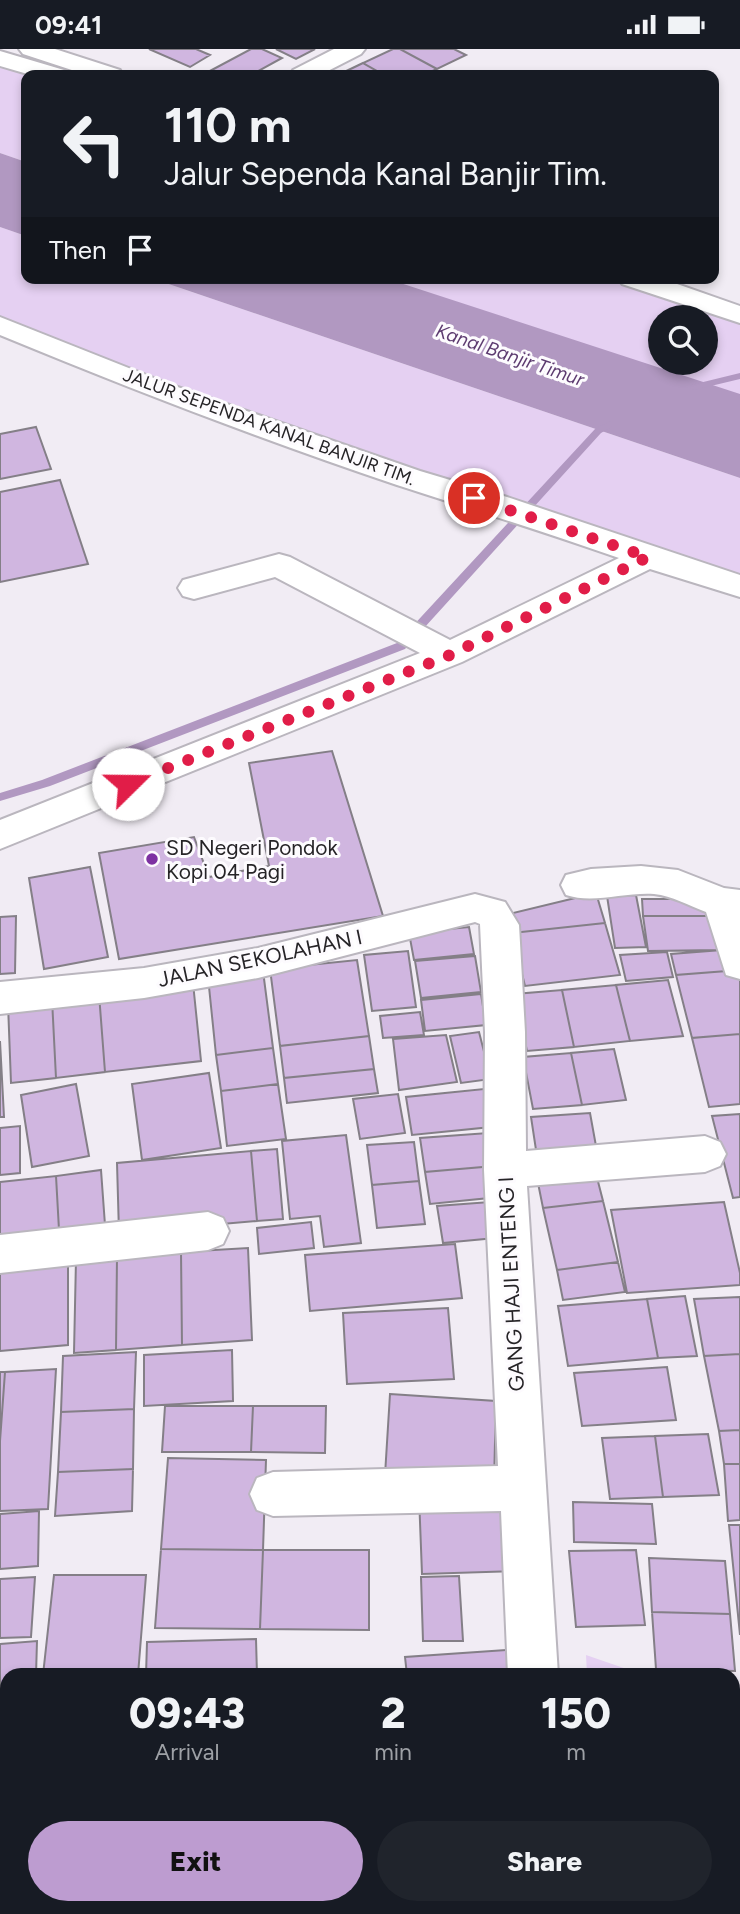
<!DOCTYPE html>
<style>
body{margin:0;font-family:Figtree,sans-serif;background:#20242c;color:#f1f3f6;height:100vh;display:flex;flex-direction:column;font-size:26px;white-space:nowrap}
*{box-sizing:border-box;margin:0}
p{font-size:23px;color:#9ea1a6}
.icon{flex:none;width:38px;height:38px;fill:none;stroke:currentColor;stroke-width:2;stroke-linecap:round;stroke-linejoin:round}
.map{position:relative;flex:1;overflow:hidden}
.panel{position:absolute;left:0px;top:1619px;width:740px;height:247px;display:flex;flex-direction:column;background:#171b24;border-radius:21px 21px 0 0;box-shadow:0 4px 10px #0003}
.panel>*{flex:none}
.banner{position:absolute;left:21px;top:21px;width:698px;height:214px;border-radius:14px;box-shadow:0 4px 10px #0003;background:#171b24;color:#f1f3f6;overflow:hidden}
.tools{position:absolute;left:648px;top:256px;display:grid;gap:14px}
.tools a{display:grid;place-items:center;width:70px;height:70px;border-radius:50%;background:#171b24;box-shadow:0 4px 10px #0003;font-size:35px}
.pin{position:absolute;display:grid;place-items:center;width:60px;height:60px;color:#fff;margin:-30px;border:4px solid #fff;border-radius:50%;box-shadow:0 2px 7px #0007}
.me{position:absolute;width:77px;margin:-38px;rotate:68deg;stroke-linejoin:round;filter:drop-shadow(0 0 5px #0008)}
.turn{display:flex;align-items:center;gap:24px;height:147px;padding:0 28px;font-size:32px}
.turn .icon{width:91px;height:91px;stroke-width:2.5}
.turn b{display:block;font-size:49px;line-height:60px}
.then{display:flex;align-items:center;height:66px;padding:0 28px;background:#0003;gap:14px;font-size:26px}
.eta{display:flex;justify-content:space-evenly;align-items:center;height:119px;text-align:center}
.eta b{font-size:42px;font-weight:800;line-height:49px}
.button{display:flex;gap:14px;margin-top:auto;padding:14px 28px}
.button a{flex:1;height:80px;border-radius:42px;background:#bd9cd0;color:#111;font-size:28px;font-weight:800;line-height:80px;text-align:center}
.button a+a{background:#20242c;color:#f1f3f6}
.status{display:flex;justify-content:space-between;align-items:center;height:49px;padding:0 35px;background:#171b24;direction:ltr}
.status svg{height:19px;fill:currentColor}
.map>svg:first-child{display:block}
.green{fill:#e5d0f2;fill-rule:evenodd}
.water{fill:#b198c1}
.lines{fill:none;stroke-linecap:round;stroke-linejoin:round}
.stream{fill:#b198c1;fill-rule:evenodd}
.building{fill:#d0b6e0;stroke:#847f87;stroke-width:2}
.minor-casing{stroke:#bab6be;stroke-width:4}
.minor{fill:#fff;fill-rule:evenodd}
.route{stroke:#e11d48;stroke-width:12;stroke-dasharray:0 21.6}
.poi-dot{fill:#7d31a2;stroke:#fdfbfe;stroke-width:2.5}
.labels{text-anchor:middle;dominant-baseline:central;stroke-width:6;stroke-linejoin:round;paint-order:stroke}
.far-street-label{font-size:18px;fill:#262427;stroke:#fdfbfe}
.far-water-label{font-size:19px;font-style:italic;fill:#5d3b70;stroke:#fdfbfe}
.poi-label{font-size:21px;fill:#262427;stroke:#fdfbfe;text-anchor:start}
.street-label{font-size:21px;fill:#262427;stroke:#fdfbfe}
</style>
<div class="status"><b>09:41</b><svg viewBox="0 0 49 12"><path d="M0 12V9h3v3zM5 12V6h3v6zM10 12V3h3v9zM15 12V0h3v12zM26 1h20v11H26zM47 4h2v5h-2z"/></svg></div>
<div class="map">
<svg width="740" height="1865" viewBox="0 0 740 1865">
<rect width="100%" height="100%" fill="#f1ecf4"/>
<path class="green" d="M0 9 53 26H26V113L0 104Z
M0 178 26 187V229H151L740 429V537L0 276Z
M383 229H630L740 268V346ZM660 268H705V313H660Z
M586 1606 644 1626H587Z"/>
<path class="water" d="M0 104 26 113V187L0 178Z
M151 229H385L740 345V429Z"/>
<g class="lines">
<path class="stream" d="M740 324V330L694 341 689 338 691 336Z
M610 372 613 373V377L601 384 405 600 50 737 0 752V744L42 731 397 594 595 380Z"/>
</g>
<path class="building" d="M149 0H196L210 6 190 18Z
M251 0H262L282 9 251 26H215L208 23Z
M276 0H315L296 10Z
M393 0H400L437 20 424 26H384L363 14Z
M400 0H454L466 6 437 20Z
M363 14 384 26H338Z
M36 378 51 420 0 430V385Z
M60 431 88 515 0 533V443Z
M332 702 383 867 119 910 99 804 194 788 209 828 269 817 249 714Z
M90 818 108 908 44 920 29 829Z
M596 844 605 874 512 884 505 866Z
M636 846 646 898 615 899 607 847Z
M642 850H708L711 867H643Z
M16 867 15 924 0 925V868Z
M643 867H711L718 901 648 902Z
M605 874 620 926 525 937 512 884Z
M469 878 474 905 414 911 409 884Z
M735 900 740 921 676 926 671 905Z
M408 902 416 958 372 962 364 906Z
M667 903 673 928 626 932 620 906Z
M475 907 481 943 421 949 415 912Z
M357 911 369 987 280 997 270 920Z
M740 921V985L692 989 676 926Z
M263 922 273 999 216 1006 208 928Z
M668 931 683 987 630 992 616 936Z
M193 934 201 1012 105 1023 99 945Z
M616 936 630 992 574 998 562 941Z
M562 941 574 998 527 1002 515 945Z
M99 945 105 1023 56 1029 52 950Z
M481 945 486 976 425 982 421 951Z
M52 950 56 1029 11 1034 8 955Z
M420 963 424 986 383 989 380 967Z
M479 983 491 1030 461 1034 450 987Z
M740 985V1055L709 1058 692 989Z
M446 986 457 1033 399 1041 393 990Z
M369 987 374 1020 284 1029 280 997Z
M0 992 4 1068H0Z
M273 999 278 1035 221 1042 216 1006Z
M614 1000 626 1051 582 1056 571 1004Z
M571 1004 582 1056 533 1060 523 1008Z
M374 1020 378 1044 287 1054 284 1029Z
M209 1024 221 1099 142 1111 132 1035Z
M76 1035 89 1107 32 1118 21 1046Z
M278 1035 286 1090 227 1097 221 1042Z
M484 1040 491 1078 412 1086 406 1048Z
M398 1045 405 1084 360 1090 353 1050Z
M590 1064 596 1097 536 1101 531 1068Z
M740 1065V1148L733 1149 712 1067Z
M20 1077V1124L0 1126V1079Z
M488 1084 494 1117 425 1123 420 1089Z
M346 1086 361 1194 324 1198 320 1167 290 1170 282 1092Z
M414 1093 419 1132 372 1136 367 1096Z
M277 1100 283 1170 257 1172 251 1102Z
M251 1102 257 1172 119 1184 117 1114Z
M494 1117 499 1148 430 1155 425 1123Z
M594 1117 603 1152 543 1159 536 1124Z
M101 1121 105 1176 59 1181 56 1127Z
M56 1127 59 1181 0 1189V1133Z
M419 1132 425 1175 377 1179 372 1136Z
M603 1152 618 1213 557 1221 543 1159Z
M490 1153 495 1189 443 1194 437 1157Z
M724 1153 740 1224V1236L627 1244 611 1161Z
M311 1173 314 1199 259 1205 257 1179Z
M455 1195 462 1249 310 1262 305 1206Z
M248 1199 252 1291 182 1296 181 1203Z
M181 1203 182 1296 116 1301 117 1208Z
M117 1208 116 1301 74 1304 76 1210Z
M618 1213 625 1243 563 1251 557 1221Z
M68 1216V1296L0 1302V1222Z
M685 1247 697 1307 658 1309 647 1250Z
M740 1248V1305L704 1307 694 1250Z
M647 1250 658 1309 568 1317 558 1257Z
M448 1259 454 1330 347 1335 343 1264Z
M232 1301 233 1352 144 1357V1306Z
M136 1303 134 1360 61 1363 63 1307Z
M740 1305V1381L719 1382 704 1307Z
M667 1318 676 1371 582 1377 574 1324Z
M56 1320 48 1460 0 1462V1392L5 1323Z
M0 1323H5L0 1392Z
M390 1345 496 1352 494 1433 385 1426Z
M165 1357H253L251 1403H162Z
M253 1357H326L325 1404 251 1403Z
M134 1360 133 1420 58 1423 61 1363Z
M740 1381V1415H724L719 1382Z
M708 1385 719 1446 663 1448 655 1387Z
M655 1387 663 1448 610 1450 602 1389Z
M168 1409 266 1411 263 1501 161 1500Z
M724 1415H740V1471L728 1472Z
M133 1420 132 1462 55 1467 58 1423Z
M517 1445 522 1522 422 1525 419 1447Z
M573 1453 652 1455 656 1495 574 1493Z
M39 1462 38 1517 0 1520V1465Z
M729 1476H740V1586Z
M161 1500 263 1501 260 1580 155 1579Z
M263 1501H369V1581L260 1580Z
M636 1501 645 1576 576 1578 569 1502Z
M649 1509 725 1512 730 1565 652 1563Z
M54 1526H146L138 1626H43Z
M459 1527 463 1592H423L421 1528Z
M35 1528 31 1588 0 1589V1530Z
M652 1563 730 1565 735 1622 656 1620Z
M256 1590 257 1626H146L147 1593Z
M37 1592 36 1626H7V1729H0V1595Z
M519 1600 523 1626H407L405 1608Z
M733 1636 740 1710V1739L733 1738Z
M7 1739V1842L0 1843V1740Z
M733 1744H740V1800L733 1799Z"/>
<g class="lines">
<g class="minor-casing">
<path id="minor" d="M19 0H55L120 21 123 26H87L23 5Z
M334 0H365L361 5 320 26H290L293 21Z
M0 2 64 21 67 26H31L0 17Z
M618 229H660L740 257V274L622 235Z
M0 268 169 335 420 422 507 448 740 526V548L650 520 462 613 0 800V771L420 604 275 528 194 550 183 547 178 539 183 531 279 505 290 508 450 591 619 509C545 483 471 460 397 436 263 391 131 340 0 286Z
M641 817 678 821 724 839 740 841V930L726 926 706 863C687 856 673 847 654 845 625 843 593 855 566 846L561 836 566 826 591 820Z
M475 845 505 853 519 876 525 983 526 1102 705 1087 720 1093 726 1105 720 1117 705 1123 527 1137 558 1626H508L501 1462 273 1467 257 1461 250 1445 257 1429 273 1423 498 1417 484 1121 485 983 480 875 475 873 258 929 144 949 0 965V933L144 919 258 899Z
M208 1163 223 1169 229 1182 223 1195 208 1201 0 1224V1186Z
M521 1858H573L574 1865H520Z"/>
</g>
<use href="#minor" class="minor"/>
</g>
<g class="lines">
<path class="route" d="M128 735 450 606 648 508 474 449"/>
</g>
<circle class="poi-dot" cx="152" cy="810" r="7"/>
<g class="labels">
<g class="far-street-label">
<text transform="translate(269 378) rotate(20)">JALUR SEPENDA KANAL BANJIR TIM.</text>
</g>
<g class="far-water-label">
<text transform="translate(510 306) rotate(19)">Kanal Banjir Timur</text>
</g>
<g class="poi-label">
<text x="166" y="798">SD Negeri Pondok<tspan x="166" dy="24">Kopi 04 Pagi</tspan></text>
</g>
<g class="street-label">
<text transform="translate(260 909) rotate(-12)">JALAN SEKOLAHAN I</text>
<text transform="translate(511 1235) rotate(-93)">GANG HAJI ENTENG I</text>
</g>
</g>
</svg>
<div class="tools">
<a><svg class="icon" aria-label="search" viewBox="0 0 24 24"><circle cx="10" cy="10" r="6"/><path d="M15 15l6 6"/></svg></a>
</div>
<div class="pin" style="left:474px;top:449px;background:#d93025"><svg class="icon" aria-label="arrive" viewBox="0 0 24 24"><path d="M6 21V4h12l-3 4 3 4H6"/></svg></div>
<svg class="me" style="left:128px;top:735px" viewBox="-20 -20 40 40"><circle r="19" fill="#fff"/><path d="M0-13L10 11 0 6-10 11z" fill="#e11d48"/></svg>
<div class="banner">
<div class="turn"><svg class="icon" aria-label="left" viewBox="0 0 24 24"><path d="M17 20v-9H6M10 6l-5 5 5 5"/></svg><div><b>110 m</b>Jalur Sependa Kanal Banjir Tim.</div></div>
<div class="then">Then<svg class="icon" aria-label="arrive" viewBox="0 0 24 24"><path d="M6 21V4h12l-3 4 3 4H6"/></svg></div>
</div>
<section class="panel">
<div class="eta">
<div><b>09:43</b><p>Arrival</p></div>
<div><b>2</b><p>min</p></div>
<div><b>150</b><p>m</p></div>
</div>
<div class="button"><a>Exit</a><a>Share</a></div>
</section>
</div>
